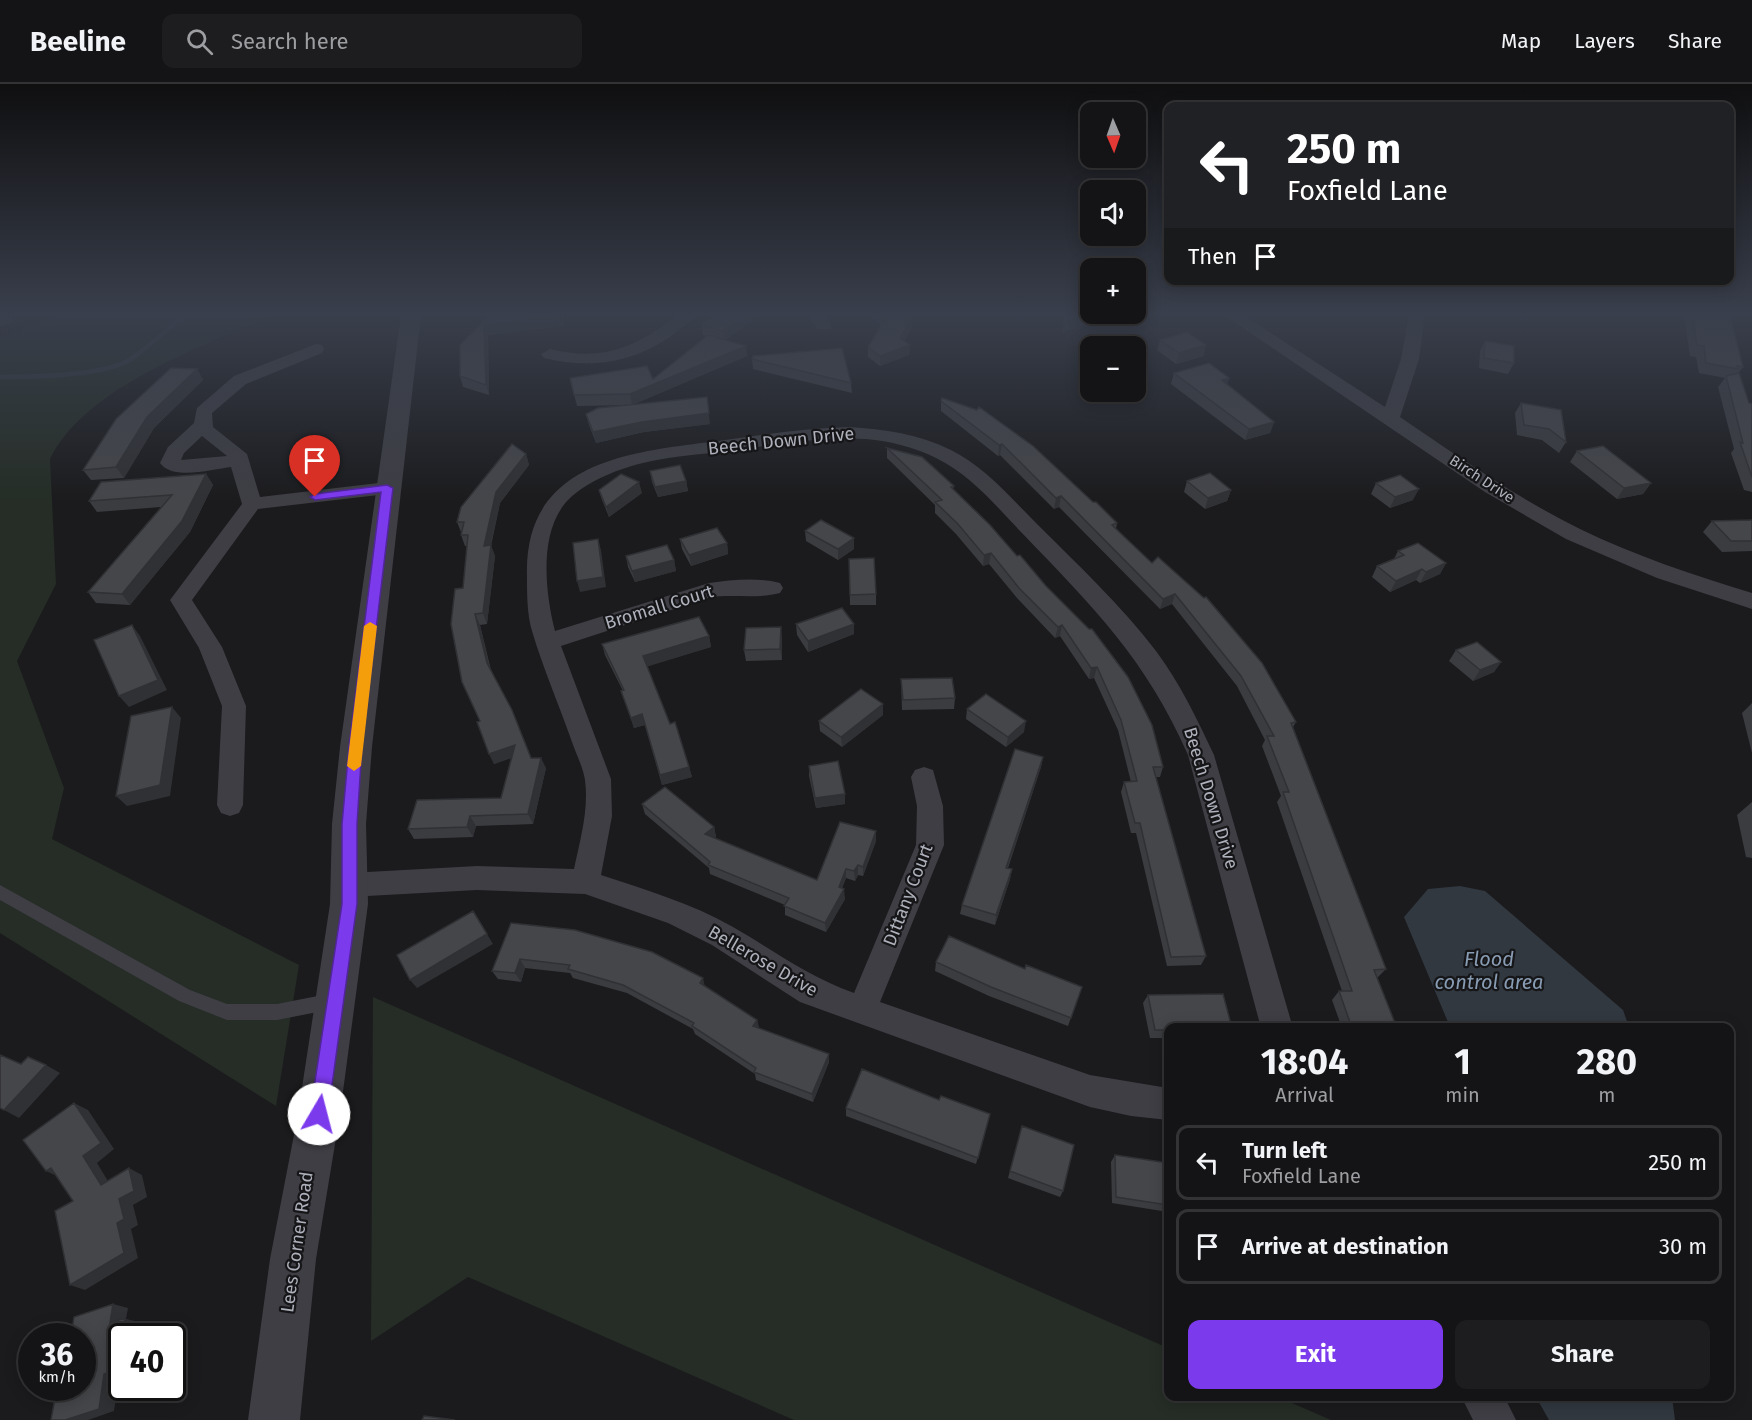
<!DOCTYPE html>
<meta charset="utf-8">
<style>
body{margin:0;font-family:"Fira Sans",sans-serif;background:#1d1d1f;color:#f1f3f6;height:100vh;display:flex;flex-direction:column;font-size:22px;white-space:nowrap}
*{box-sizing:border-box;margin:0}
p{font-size:20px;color:#9d9ea1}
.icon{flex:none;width:33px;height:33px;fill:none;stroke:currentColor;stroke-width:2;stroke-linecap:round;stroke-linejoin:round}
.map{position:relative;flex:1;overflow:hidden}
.panel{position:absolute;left:1164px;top:939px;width:570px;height:378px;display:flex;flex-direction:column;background:#141416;border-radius:12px;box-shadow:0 3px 15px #0003,0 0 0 2px #333335}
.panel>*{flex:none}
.top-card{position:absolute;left:1164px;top:18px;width:570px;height:183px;border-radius:12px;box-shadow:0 3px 15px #0003,0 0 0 2px #333335;background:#202124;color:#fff;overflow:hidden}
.needle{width:39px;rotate:178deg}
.controls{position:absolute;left:1080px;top:18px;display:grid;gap:12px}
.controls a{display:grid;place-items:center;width:66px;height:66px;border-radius:12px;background:#141416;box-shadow:0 3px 15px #0003,0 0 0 2px #333335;font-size:30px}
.speed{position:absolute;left:18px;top:1239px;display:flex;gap:12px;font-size:30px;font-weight:700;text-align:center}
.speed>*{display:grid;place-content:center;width:78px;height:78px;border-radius:50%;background:#141416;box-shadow:0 3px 15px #0003,0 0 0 2px #333335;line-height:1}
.speed small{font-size:15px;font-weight:400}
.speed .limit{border:3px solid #111;border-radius:9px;background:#fff;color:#111}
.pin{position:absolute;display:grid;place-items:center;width:51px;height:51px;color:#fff;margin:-62px -26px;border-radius:50% 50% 50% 0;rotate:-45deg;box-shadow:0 0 6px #0007}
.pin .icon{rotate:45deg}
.me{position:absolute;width:66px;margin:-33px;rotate:8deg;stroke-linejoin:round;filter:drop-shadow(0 0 4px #0008)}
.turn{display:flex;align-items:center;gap:21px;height:126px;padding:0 24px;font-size:27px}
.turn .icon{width:78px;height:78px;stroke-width:2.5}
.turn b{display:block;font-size:42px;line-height:51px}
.then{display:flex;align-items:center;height:57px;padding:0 24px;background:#0003;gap:12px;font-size:22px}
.eta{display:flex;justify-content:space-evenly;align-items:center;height:102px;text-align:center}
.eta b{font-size:36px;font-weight:700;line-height:42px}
.cta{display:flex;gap:12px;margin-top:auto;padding:12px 24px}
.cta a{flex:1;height:69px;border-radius:12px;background:#7c3aed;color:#fff;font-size:24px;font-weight:700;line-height:69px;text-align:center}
.cta a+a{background:#1d1d1f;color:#f1f3f6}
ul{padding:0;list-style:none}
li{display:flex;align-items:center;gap:18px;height:75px;margin:0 12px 9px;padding:0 12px;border:3px solid #333335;border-radius:12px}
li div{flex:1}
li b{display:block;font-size:22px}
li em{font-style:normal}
header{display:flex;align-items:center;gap:36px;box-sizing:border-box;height:84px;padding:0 30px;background:#141416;border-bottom:2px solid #333335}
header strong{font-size:28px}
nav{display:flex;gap:33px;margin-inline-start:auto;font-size:21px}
.search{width:420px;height:54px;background:#1d1d1f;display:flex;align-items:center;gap:15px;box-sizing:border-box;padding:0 21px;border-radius:12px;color:#9d9ea1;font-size:22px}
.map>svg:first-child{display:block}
.green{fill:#252d26}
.water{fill:#313840}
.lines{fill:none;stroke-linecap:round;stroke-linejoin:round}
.stream{stroke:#313840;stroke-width:4.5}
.service{fill:#3e3e44;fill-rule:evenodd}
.minor{fill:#3e3e44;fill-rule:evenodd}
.tertiary{fill:#3e3e44;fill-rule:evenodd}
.wall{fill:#3b3c40}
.shaded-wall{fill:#303134}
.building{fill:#45464a;stroke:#303134;stroke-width:1.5}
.route{fill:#7c3aed;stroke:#51269a;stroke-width:1.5}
.slow{fill:#f59e0b}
.labels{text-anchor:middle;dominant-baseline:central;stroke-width:4.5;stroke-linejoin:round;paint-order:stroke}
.far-street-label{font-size:15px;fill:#aeb1bb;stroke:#161618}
.street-label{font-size:18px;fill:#aeb1bb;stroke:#161618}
.water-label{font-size:20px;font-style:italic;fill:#889cb3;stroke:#161618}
</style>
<header>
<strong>Beeline</strong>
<div class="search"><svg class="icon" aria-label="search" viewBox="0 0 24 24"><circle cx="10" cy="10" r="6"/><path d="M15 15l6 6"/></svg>Search here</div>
<nav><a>Map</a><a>Layers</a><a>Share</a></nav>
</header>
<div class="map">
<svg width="1752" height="1336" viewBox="0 0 1752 1336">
<rect width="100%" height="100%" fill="#1b1b1d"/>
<path class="green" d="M58 231H274C203 262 86 302 50 375L56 500 17 577 64 704 52 755 299 881 276 1022 0 849V253L54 235Z
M373 913 1168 1264V1312L1278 1313 1331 1336H794L468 1193 371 1257Z"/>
<path class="water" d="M1460 802 1485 807 1623 926 1629 943H1450L1404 833 1428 805Z
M1536 1313H1672L1675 1336H1549Z"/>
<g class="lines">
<path class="stream" d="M0 293C32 293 105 292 131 275 150 262 167 245 185 231"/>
<path class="service" d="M0 801 190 906 227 920H277L333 909 339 912 341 917 339 922 333 925 277 936H227L179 917 0 816Z"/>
<path class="minor" d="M6 231 14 236 12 239 0 242V232Z
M678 231H697C692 237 685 241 679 246 639 278 593 286 544 274L541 270 550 265C604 278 636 263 678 231Z
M807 231H824L832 242 830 245H818Z
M1224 231H1243L1385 323 1401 275 1409 231H1425L1419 275 1400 333C1459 373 1517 414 1580 445 1635 472 1694 491 1752 509V525L1657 494 1566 455 1485 408Z
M316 260 322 261 324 265 322 269 246 300 212 329 213 343 247 370 260 413 387 398 394 400 397 404 394 408 387 410 258 425 192 516 222 563 246 622 243 721 239 729 230 732 221 729 217 721 222 622 199 564 170 516 242 420 231 383C213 385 173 397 160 379L168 363 194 339 197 324 234 292ZM202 352 227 372 181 376 184 369Z
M849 343C884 345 919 350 951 366 985 383 1011 414 1037 440 1078 481 1121 521 1156 567 1180 599 1197 635 1214 671L1293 944H1261L1188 671C1146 575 1093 523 1022 449 996 422 971 391 936 374 914 363 890 357 866 355 820 352 774 361 729 367 702 370 673 372 647 378 620 384 589 396 569 415 538 446 545 508 555 547L709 499C731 496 758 493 780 499L783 504 780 509C758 515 733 510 711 513L561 562 611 695 612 732 601 791C646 806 691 819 733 843 775 867 807 892 854 909L916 761 917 722 911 693 915 686 924 683 933 686 943 722 944 761 880 918 1090 991 1168 1004V1036L1131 1032 1090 1023 800 918 712 861 668 839 585 810 477 806 349 813 339 810 335 801 339 792 349 789 477 782 574 785C580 756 589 726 585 696 583 683 576 670 572 658 559 621 543 584 532 547 527 530 527 510 527 493 523 377 630 368 718 357 762 351 805 344 849 343Z
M1461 1312H1504L1516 1336H1473Z"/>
<path class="tertiary" d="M401 231H421L372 663 366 740 368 820 340 1030 316 1175 300 1336H248L270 1175 298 1030 330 820 332 740 340 663Z"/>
</g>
<path class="wall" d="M489 231H563L564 242 488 251 489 311 463 303 460 292Z
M715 231H760L725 256 747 272 632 321 577 322 570 294 653 295 707 252 703 251 702 240Z
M870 231H910L912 232V243L904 257 910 261 909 271 880 282 868 273V263L881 241Z
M1684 231H1730L1743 283 1738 289 1749 319 1752 320V408L1744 406 1731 369 1734 365 1718 303 1725 294 1699 289 1696 273 1690 272Z
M1160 256 1204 272 1176 280 1157 266Z
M1485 257 1514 279 1508 290 1479 284 1480 267Z
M752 275 851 299 852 309 753 285Z
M197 285 203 296 154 344 124 394 91 396 83 386Z
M1174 289 1229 294 1227 301 1274 338 1270 349 1245 356 1171 300Z
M941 317 1093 418 1117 439 1116 445 1296 638 1293 643 1386 885 1377 894 1397 944H1342L1332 916 1339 907H1342L1277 718 1281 712 1262 662 1265 656 1237 602 1172 520 1160 525 1059 423 1054 425 1000 371 998 372 941 327Z
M1521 319 1566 358 1559 369 1542 356 1517 351 1515 329Z
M586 330 710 340 644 348 596 359 589 341Z
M887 364 954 402 953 405 1046 502 1163 683 1160 693H1156L1206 872 1201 881 1167 882 1136 749H1131L1121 708 1124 698H1131L1118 646 1094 594 1089 595 1060 552 1055 554 1017 514 989 480 983 482 956 450 935 429V421L887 374Z
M1577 367 1651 399 1643 410 1617 415 1570 378Z
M526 370 529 381 500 419 491 462 495 472 487 540 480 541 491 586 516 636 531 674 546 684 533 740 476 742 473 753 414 755 408 745 501 714 511 674 494 680 480 637 463 504 467 462H465L461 451V448L457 438Z
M650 387 686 397 688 407 658 413 652 398Z
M206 390 213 401 190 448 130 521 96 519 88 508 161 423 97 428 89 417Z
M1187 397 1231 406 1227 417 1205 425 1184 408Z
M1376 399 1413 416 1390 424 1371 410Z
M599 406 642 409 609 433 602 416Z
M1752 436V467L1722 468 1703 448 1712 437Z
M805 447 854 465 838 476 806 457Z
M680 455 727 459 728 470 691 482 682 465Z
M1398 467 1446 479 1440 490 1420 499 1416 496 1390 508 1372 493 1377 482 1394 475Z
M626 472 674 476 676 487 635 498 628 483Z
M849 475 876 510V521H850Z
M796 540H854V550L808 568 797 551Z
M709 552 711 563 647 582 670 640 689 683 692 693 662 701 645 641 634 644 625 618 621 607H623L605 571 602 560Z
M782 554V576L746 577 744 566Z
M1456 566 1501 578 1494 588 1473 597 1449 577Z
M901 595 955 614 954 625 902 626Z
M1752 619V669L1742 629Z
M883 620V631L842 663 820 647 819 637Z
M967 625 1024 648 1006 663 966 635Z
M1043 673 1041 683 1008 784 1012 785 1010 795 995 841 960 830 962 821Z
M809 682 845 720 816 724 809 692Z
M1752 718V774L1746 773 1737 731Z
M642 720 714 743 716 753 714 754 817 796 876 757 863 792 858 791 855 797 846 794 842 804 845 815 826 848 785 831V821L710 790 709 784 645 730Z
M511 839 705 902 757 936 759 944 829 978 813 1018 756 996 755 990 695 950 693 945 627 909 573 894 570 889 525 884 521 898 498 895 492 887Z
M936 878 1025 885 1082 903 1068 942 989 912 935 887Z
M1148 911 1168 944V954H1150L1143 919Z
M939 1016 990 1030 976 1080 846 1032V1024Z
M1022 1042 1063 1107 1060 1113 1008 1094Z
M1115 1071 1168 1079V1128L1112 1119 1111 1078Z"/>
<path class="shaded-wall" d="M563 231 564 242 488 251 489 311 486 301 484 241Z
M745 231H760L724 257 722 247Z
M1084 231H1106L1105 233 1062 249 1064 238Z
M912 232V243L900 265V254Z
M910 261 909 271 880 282V272Z
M1206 261 1204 272 1176 280 1179 269Z
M746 262 747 272 632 321 630 310Z
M197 285 203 296 154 344 124 394 116 383 147 333Z
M1229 294 1226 305 1222 296Z
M707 313 710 340 644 348 596 359 593 348Z
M1274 338 1270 349 1245 356 1249 345Z
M1002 360 1000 371 998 372 999 361Z
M526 370 529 381 500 419 488 473 484 462 496 408Z
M206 390 213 401 190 448 130 521 122 510Z
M686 397 688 407 658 413 655 403Z
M639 398 642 409 609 433 606 423Z
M1651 399 1643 410 1617 415 1624 404Z
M1419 405 1413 416 1390 424 1395 413Z
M1231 406 1227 417 1205 425 1208 414Z
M1061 412 1059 423 1054 425 1056 414Z
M854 454V465L838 476V465Z
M598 455 601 466 606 503 580 508 577 497Z
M727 459 728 470 691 482 689 471Z
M491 461 495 472 487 540 483 529Z
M991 469 989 480 983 482 984 471Z
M674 476 676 487 635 498 632 487Z
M1446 479 1440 490 1420 499 1426 488Z
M1422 485 1416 496 1390 508 1396 497Z
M1175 510 1172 520 1160 525 1163 515Z
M475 530 480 541 491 590 487 579Z
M854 540V550L808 568V557Z
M132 541 140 552 167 606 129 623 119 612Z
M1062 541 1060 552 1055 554 1058 543Z
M781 543 782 554V576L780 565Z
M709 552 711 563 646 583 643 572Z
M1501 578 1494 588 1473 597 1480 586Z
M1097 583 1094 594 1089 595 1091 584Z
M883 620V631L842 663 841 653Z
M172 623 181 634 170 712 127 722 116 712Z
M642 630 645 641 634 644 631 634Z
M1026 637 1024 648 1006 663 1008 653Z
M515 661 520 671 494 680 489 670Z
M1043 673 1041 683 1004 793 1006 784Z
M541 674 546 684 533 740 528 730Z
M689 683 692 693 662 701 660 691Z
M845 710V720L816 724 815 714Z
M470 732 476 742 473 753 467 743Z
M714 743 716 753 707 759 705 750Z
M876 747V757L863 792V783Z
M858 781V791L855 797 854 787Z
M846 785V794L839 812V803Z
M1012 785 1010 795 995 841 996 831Z
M844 805 845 815 826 848 825 839Z
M473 827 493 860 417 904 410 896Z
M520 875 525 884 521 898 515 889Z
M703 894 705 903 700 899Z
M757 936 759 944 755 950 753 942Z
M829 970V978L813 1018 812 1010Z
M46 981 60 989 19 1034 4 1026Z
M74 1019 88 1026 114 1065 97 1079 114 1107 101 1101 83 1072Z
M51 1084 61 1094 46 1087Z
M129 1084 142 1091 147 1113 133 1121 138 1141 131 1145 138 1174 85 1206 70 1201 117 1139 119 1115Z
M113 1220 128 1224 126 1235 139 1238 137 1252H122L110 1239Z
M122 1258V1293L119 1294 114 1327 88 1336H65L104 1290Z
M56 1309 62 1315 45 1313Z"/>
<path class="building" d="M489 231H561V232L484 241 486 301 460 292V261Z
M715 231H745L722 247 702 240Z
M881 231H910L912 232 900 254 910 261 880 272 868 263 885 235Z
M1064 231H1084L1064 238Z
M1692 231H1730L1743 283 1737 282 1738 285 1706 279 1704 262 1697 261Z
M1187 248 1206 261 1179 269 1160 256Z
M708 251 746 262 630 310 574 311 570 294 647 282 653 295Z
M1485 257 1514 262V279L1484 274Z
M842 264 851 299 752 275 753 272Z
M1209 279 1229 294 1222 296 1274 338 1249 345 1174 289Z
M171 284 197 285 147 333 116 383 83 386 116 335Z
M1739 289 1749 319 1752 320V393L1740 358 1743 359 1726 292Z
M707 313 709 329 642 338 593 348 586 330 598 324Z
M942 314 977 326 979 323 1033 362 1093 418H1096L1117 439 1112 441 1152 479 1158 473 1204 514 1206 513 1262 579 1296 638 1291 639 1386 885 1374 886 1397 944H1352L1339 907H1352L1283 708H1289L1267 652H1274L1241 592 1175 510 1163 515 1061 412 1056 414 1002 360 999 361 941 317Z
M1521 319 1561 326 1566 358 1549 345 1524 341Z
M512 360 526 370 496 408 484 462 491 461 483 529 475 530 487 579 512 626 531 674H541L528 730 470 732 467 743 408 745 417 716 501 714 515 661 489 670 477 638 480 637 462 598 451 540 455 505 463 504 468 451H461L464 438H457L461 423Z
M1603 362 1651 399 1624 404 1577 367Z
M887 364 922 373 954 402 951 403 990 441 1017 472 1020 471 1046 502 1089 545H1092L1128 593 1152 641 1163 683H1153L1206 872 1171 873 1140 739H1135L1124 698 1137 697 1121 636 1097 583 1091 584 1062 541 1058 543 1019 504 991 469 984 471 957 439 935 418 942 416Z
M680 381 686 397 655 403 650 387Z
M1210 389 1231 406 1208 414 1187 397Z
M206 390 182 437 122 510 88 508 172 411 89 417 101 398Z
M621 390 639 398 606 423 599 406Z
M1400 391 1419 405 1395 413 1376 399Z
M821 436 854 454 838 465 805 447Z
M1752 436V457H1731L1712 437Z
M717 444 727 459 689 471 680 455Z
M598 455 603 493 577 497 573 459Z
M1418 459 1446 479 1426 488 1422 485 1396 497 1377 482 1404 471 1398 467Z
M667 461 674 476 632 487 626 472Z
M874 474 876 510 850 511 849 475Z
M842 524 854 540 808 557 796 540Z
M699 533 709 552 643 572 670 640 675 638 689 683 660 691 642 630 631 634 621 607 624 606 602 560Z
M132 541 158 596 119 612 94 556Z
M781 543 780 565 744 566 746 544Z
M1477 558 1501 578 1480 586 1456 566Z
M952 594 955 614 903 616 901 595Z
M861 605 883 620 841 653 819 637Z
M986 610 1026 637 1008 653 967 625Z
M172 623 160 701 116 712 131 632Z
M1015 665 1043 673 1006 784 1012 785 996 831 962 821Z
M838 677 845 710 815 714 809 682Z
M665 703 714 743 705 750 817 796 840 738 876 747 863 783 858 781 854 787 846 785 839 803 844 805 825 839 784 822 789 814 708 781 710 778 642 720Z
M473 827 487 850 410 896 397 871Z
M511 839 575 846 652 868 703 894 700 899 757 936 753 942 829 970 812 1010 754 988 756 984 692 942 694 939 623 901 568 885 570 881 520 875 515 889 492 887Z
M949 852 1025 885 1026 881 1082 903 1071 934 991 903 936 878Z
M1223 910 1232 944H1168V946H1155L1148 911Z
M0 971 21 980 28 973 46 981 4 1026 0 1024Z
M862 985 939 1016 941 1012 990 1030 978 1074 846 1024Z
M74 1019 101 1059 83 1072 101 1101 129 1084 134 1107 119 1115 124 1135 117 1139 124 1169 70 1201 55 1127 73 1117 51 1084 46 1087 23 1056Z
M1022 1042 1074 1061 1063 1107 1010 1087Z
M1115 1071 1168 1079V1121L1116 1113Z
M113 1220 110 1239 125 1234 122 1252 117 1286 104 1290 99 1325 65 1336H51L56 1309 45 1313 47 1304H82V1252H71L74 1233Z
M424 1332 455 1336H422Z"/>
<linearGradient id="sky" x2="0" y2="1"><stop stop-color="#0f0f10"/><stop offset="0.55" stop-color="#393f4c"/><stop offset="1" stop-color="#393f4c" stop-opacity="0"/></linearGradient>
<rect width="1752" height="418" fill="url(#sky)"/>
<path class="route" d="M387 401 393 404 362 663 357 740V820L328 1030 325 1036 319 1039 313 1036 310 1030 342 820V740L349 663 381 408 315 416 310 413 315 410Z"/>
<path class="slow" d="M370 538 377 542 361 682 354 687 347 682 364 542Z"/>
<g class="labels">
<g class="far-street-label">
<text transform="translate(1482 395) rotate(33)">Birch Drive</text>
</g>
<g class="street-label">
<text transform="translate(781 357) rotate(-6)">Beech Down Drive</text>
<text transform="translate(659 523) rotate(-17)">Bromall Court</text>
<text transform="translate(1211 714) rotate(73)">Beech Down Drive</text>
<text transform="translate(908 811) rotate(-69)">Dittany Court</text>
<text transform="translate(763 877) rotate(30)">Bellerose Drive</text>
<text transform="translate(297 1158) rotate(-82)">Lees Corner Road</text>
</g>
<g class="water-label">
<text x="1489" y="875">Flood<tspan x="1489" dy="23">control area</tspan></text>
</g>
</g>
</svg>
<div class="controls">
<a><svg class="needle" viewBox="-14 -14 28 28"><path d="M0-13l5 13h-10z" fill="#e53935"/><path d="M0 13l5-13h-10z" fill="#9d9ea1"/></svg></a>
<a><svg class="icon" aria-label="sound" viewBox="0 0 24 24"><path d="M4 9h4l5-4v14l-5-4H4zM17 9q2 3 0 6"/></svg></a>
<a>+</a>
<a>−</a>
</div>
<div class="speed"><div>36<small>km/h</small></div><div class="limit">40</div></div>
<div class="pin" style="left:315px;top:413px;background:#d93025"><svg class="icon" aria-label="arrive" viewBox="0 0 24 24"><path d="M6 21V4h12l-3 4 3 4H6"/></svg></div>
<svg class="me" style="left:319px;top:1030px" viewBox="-20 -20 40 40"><circle r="19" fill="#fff"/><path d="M0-13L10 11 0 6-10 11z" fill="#7c3aed"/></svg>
<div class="top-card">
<div class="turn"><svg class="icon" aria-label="left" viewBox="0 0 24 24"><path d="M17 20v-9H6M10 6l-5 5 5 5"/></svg><div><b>250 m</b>Foxfield Lane</div></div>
<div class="then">Then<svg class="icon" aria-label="arrive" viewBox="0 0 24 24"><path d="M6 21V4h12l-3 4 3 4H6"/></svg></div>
</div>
<section class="panel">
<div class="eta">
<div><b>18:04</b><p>Arrival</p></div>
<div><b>1</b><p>min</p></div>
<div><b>280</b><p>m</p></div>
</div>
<ul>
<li><svg class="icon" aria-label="left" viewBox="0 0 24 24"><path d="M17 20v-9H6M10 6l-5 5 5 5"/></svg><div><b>Turn left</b><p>Foxfield Lane</p></div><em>250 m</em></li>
<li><svg class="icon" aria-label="arrive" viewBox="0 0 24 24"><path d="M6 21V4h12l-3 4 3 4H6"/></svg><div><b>Arrive at destination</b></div><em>30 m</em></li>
</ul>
<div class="cta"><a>Exit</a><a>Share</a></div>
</section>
</div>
